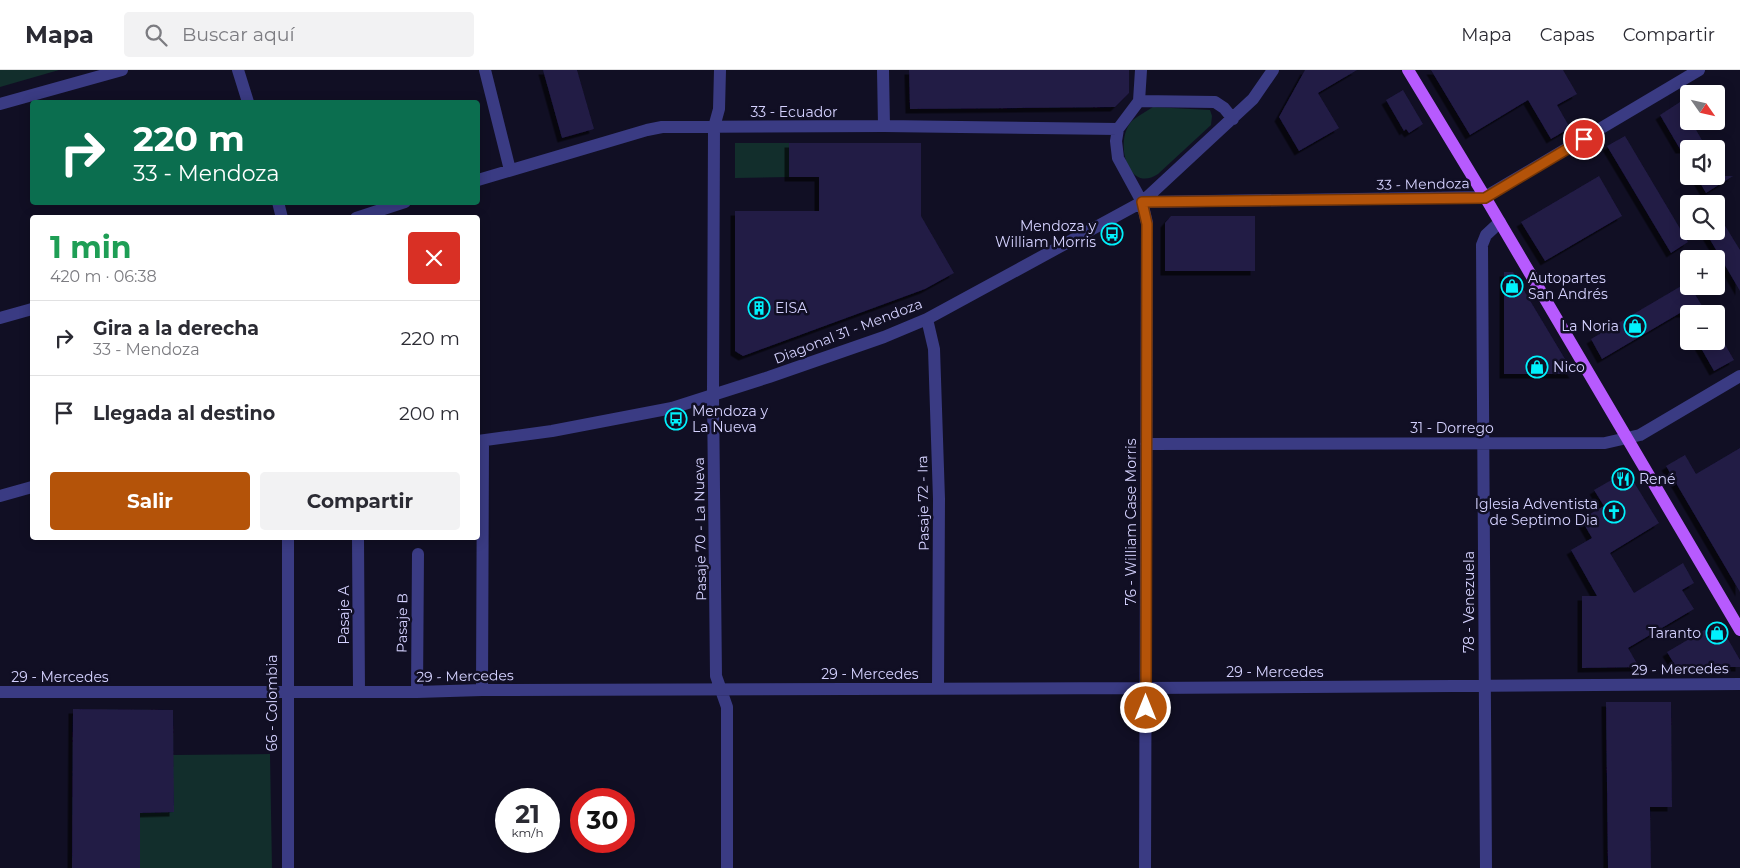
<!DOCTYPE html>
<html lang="es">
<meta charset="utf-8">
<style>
body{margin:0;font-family:Montserrat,sans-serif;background:#f2f2f3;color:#2b2b33;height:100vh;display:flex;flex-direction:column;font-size:19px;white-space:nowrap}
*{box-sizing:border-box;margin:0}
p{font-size:16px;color:#7c7c81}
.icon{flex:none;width:28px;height:28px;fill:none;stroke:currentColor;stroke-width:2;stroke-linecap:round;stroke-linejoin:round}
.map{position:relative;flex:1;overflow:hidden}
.sheet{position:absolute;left:30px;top:145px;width:450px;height:325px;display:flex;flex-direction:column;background:#fff;border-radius:5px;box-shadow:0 2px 12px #0003}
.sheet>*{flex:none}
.top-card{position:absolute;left:30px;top:30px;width:450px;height:105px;border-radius:5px;box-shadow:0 2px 12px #0003;background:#0b6e4f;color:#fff;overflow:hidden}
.needle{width:32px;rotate:124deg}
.buttons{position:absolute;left:1680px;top:15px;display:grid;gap:10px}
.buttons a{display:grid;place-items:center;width:45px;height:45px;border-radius:5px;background:#fff;box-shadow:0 2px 12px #0003;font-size:25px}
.speed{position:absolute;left:495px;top:718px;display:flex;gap:10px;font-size:25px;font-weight:700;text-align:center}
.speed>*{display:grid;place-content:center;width:65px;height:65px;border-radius:50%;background:#fff;box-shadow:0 2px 12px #0003;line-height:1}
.speed small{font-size:12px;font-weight:400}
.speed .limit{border:8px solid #d22;background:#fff;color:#111}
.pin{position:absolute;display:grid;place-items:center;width:42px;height:42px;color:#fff;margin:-21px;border:2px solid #fff;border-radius:50%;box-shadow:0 1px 5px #0007}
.me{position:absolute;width:55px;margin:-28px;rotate:0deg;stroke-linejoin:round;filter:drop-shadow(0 0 4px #0008)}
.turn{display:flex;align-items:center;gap:18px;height:105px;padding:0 20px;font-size:22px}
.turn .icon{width:65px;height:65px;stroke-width:2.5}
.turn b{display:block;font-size:35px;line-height:42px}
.round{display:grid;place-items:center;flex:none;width:52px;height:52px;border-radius:5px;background:#f2f2f3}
.summary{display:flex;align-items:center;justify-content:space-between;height:85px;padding:0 20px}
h1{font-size:30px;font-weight:700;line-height:38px;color:#1e9e55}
.cta{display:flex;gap:10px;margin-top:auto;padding:10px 20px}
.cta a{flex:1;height:58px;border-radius:5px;background:#b45309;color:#fff;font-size:20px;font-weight:700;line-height:58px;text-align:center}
.cta a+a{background:#f2f2f3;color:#2b2b33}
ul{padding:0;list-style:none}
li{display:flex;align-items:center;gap:15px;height:75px;padding:0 20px;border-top:1px solid #e1e1e2}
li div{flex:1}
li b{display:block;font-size:19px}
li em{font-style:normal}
header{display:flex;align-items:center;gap:30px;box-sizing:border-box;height:70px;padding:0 25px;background:#fff;border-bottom:1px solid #e1e1e2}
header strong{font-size:24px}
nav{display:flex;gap:28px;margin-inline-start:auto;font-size:18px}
.search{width:350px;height:45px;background:#f2f2f3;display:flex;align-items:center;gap:12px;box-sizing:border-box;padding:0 18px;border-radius:5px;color:#7c7c81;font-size:19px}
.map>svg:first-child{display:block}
.green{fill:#122e2c}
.building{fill:#211b45;filter:url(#shadow)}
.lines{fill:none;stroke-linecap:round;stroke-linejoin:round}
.minor{stroke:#3a3b83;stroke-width:12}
.major{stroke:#b75afe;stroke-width:12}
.route-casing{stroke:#753606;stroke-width:12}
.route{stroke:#b45309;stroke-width:9}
.labels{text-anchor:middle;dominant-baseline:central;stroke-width:5;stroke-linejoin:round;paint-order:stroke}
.street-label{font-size:14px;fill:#d5d2ff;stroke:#110f24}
.poi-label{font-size:14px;fill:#d5d2ff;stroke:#110f24;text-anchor:start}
</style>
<header>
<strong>Mapa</strong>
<div class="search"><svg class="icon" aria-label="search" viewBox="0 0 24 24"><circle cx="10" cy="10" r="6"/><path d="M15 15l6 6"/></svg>Buscar aquí</div>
<nav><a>Mapa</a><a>Capas</a><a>Compartir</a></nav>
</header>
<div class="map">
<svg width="1740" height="798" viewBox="0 0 1740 798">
<defs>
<filter id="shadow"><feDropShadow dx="-4.5" dy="4.5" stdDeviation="0" flood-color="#0009"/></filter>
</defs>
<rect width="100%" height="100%" fill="#110f24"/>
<path class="green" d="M0 0H59L0 17Z
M1153 37 1210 40 1212 46 1211 55 1158 104C1127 125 1113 68 1133 50 1139 45 1147 41 1153 37Z
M735 73H789V107L735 108Z
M270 684 272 798H140V743L173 742V685Z"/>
<path class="building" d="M543 0H577L594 59 562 68Z
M909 0H1129V23L1115 37 910 39Z
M1305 0H1357L1318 23 1339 58 1299 81 1279 47Z
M1431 0H1563L1577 24 1557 35 1570 58 1551 69 1528 30 1470 65Z
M1403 20 1423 54 1409 63 1406 59 1404 61 1386 30Z
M1680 32 1689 47V51H1691L1707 79H1680L1660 45Z
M1625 66 1688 172 1671 183 1607 76Z
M789 73H921V146L954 203 925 219 743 286 735 281V141H819V107H789Z
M1599 106 1622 146 1545 191 1521 152Z
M1696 106H1733L1706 123Z
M1716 141 1740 180V221L1705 161H1716Z
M1171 146H1255V201H1165V153Z
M1504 202H1513L1574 304H1504Z
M1688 212 1689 216H1690L1707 244 1680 243 1602 289 1591 269Z
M1697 271H1723L1734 290 1714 301Z
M1740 378V522L1666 396 1685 385 1696 404Z
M1627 401 1659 453 1610 483 1634 523 1683 493 1694 513 1682 520 1694 539 1628 578 1639 597 1582 598V526H1597L1571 480 1592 468 1581 449 1604 436 1594 420Z
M1718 552 1740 590V597H1676L1667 582Z
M1606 632H1671L1672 737H1650L1651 798H1608Z
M73 639 173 640 174 742 140 743V798H72Z"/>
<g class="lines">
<path class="minor" d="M238 0 248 32
M485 0 510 100
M720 0 719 39 714 57 713 325 716 606 727 637V798
M883 0 884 56
M1141 0 1139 31 1118 59 1116 71 1118 88 1142 132 1147 153 1145 798
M1139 31 1215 32 1224 38 1233 49
M0 34 122 0
M478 110 647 60 662 57 884 56 1118 59
M278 132 282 148
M1142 132 1485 127 1699 0
M356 148 405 132
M0 248 32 239
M927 249 934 279 939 429 938 618
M478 371 552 361 672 338 769 307 884 267 927 249 1142 132 1253 29 1273 0
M1146 374 1605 373 1640 365 1740 306
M0 426 32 417
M288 468V798
M358 468 359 622
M482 620 483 371
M0 622H417L482 620 1146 618 1740 614
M417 622 418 484
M1486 798 1482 175 1486 165 1500 152"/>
<path class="major" d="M1408 0 1485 127 1740 560"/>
</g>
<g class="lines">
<g class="route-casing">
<path id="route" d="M1146 638 1147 154 1142 132 1485 128 1584 69"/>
</g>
<use href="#route" class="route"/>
</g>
<defs>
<g id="bus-ring" transform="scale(1.125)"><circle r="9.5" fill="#110f24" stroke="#01f1fc" stroke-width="1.5"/><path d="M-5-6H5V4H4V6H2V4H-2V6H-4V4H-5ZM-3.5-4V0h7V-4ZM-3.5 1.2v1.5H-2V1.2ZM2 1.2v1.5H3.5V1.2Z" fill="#01f1fc"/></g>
<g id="shop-ring" transform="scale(1.125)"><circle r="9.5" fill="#110f24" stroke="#01f1fc" stroke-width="1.5"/><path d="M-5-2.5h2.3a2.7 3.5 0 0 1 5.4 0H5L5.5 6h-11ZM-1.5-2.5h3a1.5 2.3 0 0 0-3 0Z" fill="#01f1fc"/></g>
<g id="building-ring" transform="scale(1.125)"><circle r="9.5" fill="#110f24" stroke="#01f1fc" stroke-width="1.5"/><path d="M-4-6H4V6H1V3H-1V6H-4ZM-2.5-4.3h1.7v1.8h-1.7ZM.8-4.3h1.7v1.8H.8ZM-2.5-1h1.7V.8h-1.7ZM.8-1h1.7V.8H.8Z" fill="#01f1fc"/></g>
<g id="restaurant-ring" transform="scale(1.125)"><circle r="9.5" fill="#110f24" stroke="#01f1fc" stroke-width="1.5"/><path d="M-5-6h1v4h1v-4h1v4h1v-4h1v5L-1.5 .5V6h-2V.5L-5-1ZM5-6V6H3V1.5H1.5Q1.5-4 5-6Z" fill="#01f1fc"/></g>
<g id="church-ring" transform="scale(1.125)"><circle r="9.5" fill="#110f24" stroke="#01f1fc" stroke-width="1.5"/><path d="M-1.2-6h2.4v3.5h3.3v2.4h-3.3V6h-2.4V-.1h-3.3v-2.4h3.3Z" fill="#01f1fc"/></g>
</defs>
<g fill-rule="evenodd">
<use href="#bus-ring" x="1112" y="164"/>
<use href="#shop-ring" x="1512" y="216"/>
<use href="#building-ring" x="759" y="238"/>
<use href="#shop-ring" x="1635" y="256"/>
<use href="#shop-ring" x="1537" y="297"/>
<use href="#bus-ring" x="676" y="349"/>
<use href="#restaurant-ring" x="1623" y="409"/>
<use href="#church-ring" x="1614" y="442"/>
<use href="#shop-ring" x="1717" y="563"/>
</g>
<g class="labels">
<g class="street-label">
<text x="794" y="42">33 - Ecuador</text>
<text transform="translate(1423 114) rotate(-1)">33 - Mendoza</text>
<text transform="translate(848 261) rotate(-21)">Diagonal 31 - Mendoza</text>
<text x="1452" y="358">31 - Dorrego</text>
<text transform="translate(923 433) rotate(-91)">Pasaje 72 - Ira</text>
<text transform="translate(1131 452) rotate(-90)">76 - William Case Morris</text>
<text transform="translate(700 459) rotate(-91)">Pasaje 70 - La Nueva</text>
<text transform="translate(1469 532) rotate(-90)">78 - Venezuela</text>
<text transform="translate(344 545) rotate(-90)">Pasaje A</text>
<text transform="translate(402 553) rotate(-89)">Pasaje B</text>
<text transform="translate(1680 599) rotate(-1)">29 - Mercedes</text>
<text x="1275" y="602">29 - Mercedes</text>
<text x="870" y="604">29 - Mercedes</text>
<text transform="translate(465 606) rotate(-1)">29 - Mercedes</text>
<text x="60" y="607">29 - Mercedes</text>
<text transform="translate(272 633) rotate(-90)">66 - Colombia</text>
</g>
<g class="poi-label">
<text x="1096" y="156" text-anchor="end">Mendoza y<tspan x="1096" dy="16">William Morris</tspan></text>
<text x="1528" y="208">Autopartes<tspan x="1528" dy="16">San Andrés</tspan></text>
<text x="775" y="238">EISA</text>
<text x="1619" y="256" text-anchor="end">La Noria</text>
<text x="1553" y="297">Nico</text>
<text x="692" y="341">Mendoza y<tspan x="692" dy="16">La Nueva</tspan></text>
<text x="1639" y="409">René</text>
<text x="1598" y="434" text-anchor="end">Iglesia Adventista<tspan x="1598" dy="16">de Septimo Dia</tspan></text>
<text x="1701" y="563" text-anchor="end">Taranto</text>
</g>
</g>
</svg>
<div class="buttons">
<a><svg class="needle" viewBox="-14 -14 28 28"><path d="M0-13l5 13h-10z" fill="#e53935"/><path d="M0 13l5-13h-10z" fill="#7c7c81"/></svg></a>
<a><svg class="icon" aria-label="sound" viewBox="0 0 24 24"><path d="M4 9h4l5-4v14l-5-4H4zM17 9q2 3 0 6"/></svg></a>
<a><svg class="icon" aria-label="search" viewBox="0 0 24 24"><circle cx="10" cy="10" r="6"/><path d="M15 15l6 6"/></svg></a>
<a>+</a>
<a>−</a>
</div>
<div class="speed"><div>21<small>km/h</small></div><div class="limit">30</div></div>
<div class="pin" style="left:1584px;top:69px;background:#d93025"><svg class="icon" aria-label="arrive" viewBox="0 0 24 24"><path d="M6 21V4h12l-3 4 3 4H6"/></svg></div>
<svg class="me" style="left:1146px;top:638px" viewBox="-20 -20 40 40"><circle r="17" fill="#b45309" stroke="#fff" stroke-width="3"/><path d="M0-11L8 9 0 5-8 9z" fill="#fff"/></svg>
<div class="top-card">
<div class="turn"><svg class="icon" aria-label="right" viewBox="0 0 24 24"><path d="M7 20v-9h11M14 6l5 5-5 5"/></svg><div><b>220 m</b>33 - Mendoza</div></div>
</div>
<section class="sheet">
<div class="summary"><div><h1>1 min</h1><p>420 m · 06:38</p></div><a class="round" style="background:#d93025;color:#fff"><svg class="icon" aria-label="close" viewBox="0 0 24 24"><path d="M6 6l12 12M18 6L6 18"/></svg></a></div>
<ul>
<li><svg class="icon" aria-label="right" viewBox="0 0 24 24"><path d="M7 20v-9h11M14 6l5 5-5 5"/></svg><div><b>Gira a la derecha</b><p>33 - Mendoza</p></div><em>220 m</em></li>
<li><svg class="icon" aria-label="arrive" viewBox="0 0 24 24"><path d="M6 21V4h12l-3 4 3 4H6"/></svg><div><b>Llegada al destino</b></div><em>200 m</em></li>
</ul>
<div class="cta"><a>Salir</a><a>Compartir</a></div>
</section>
</div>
